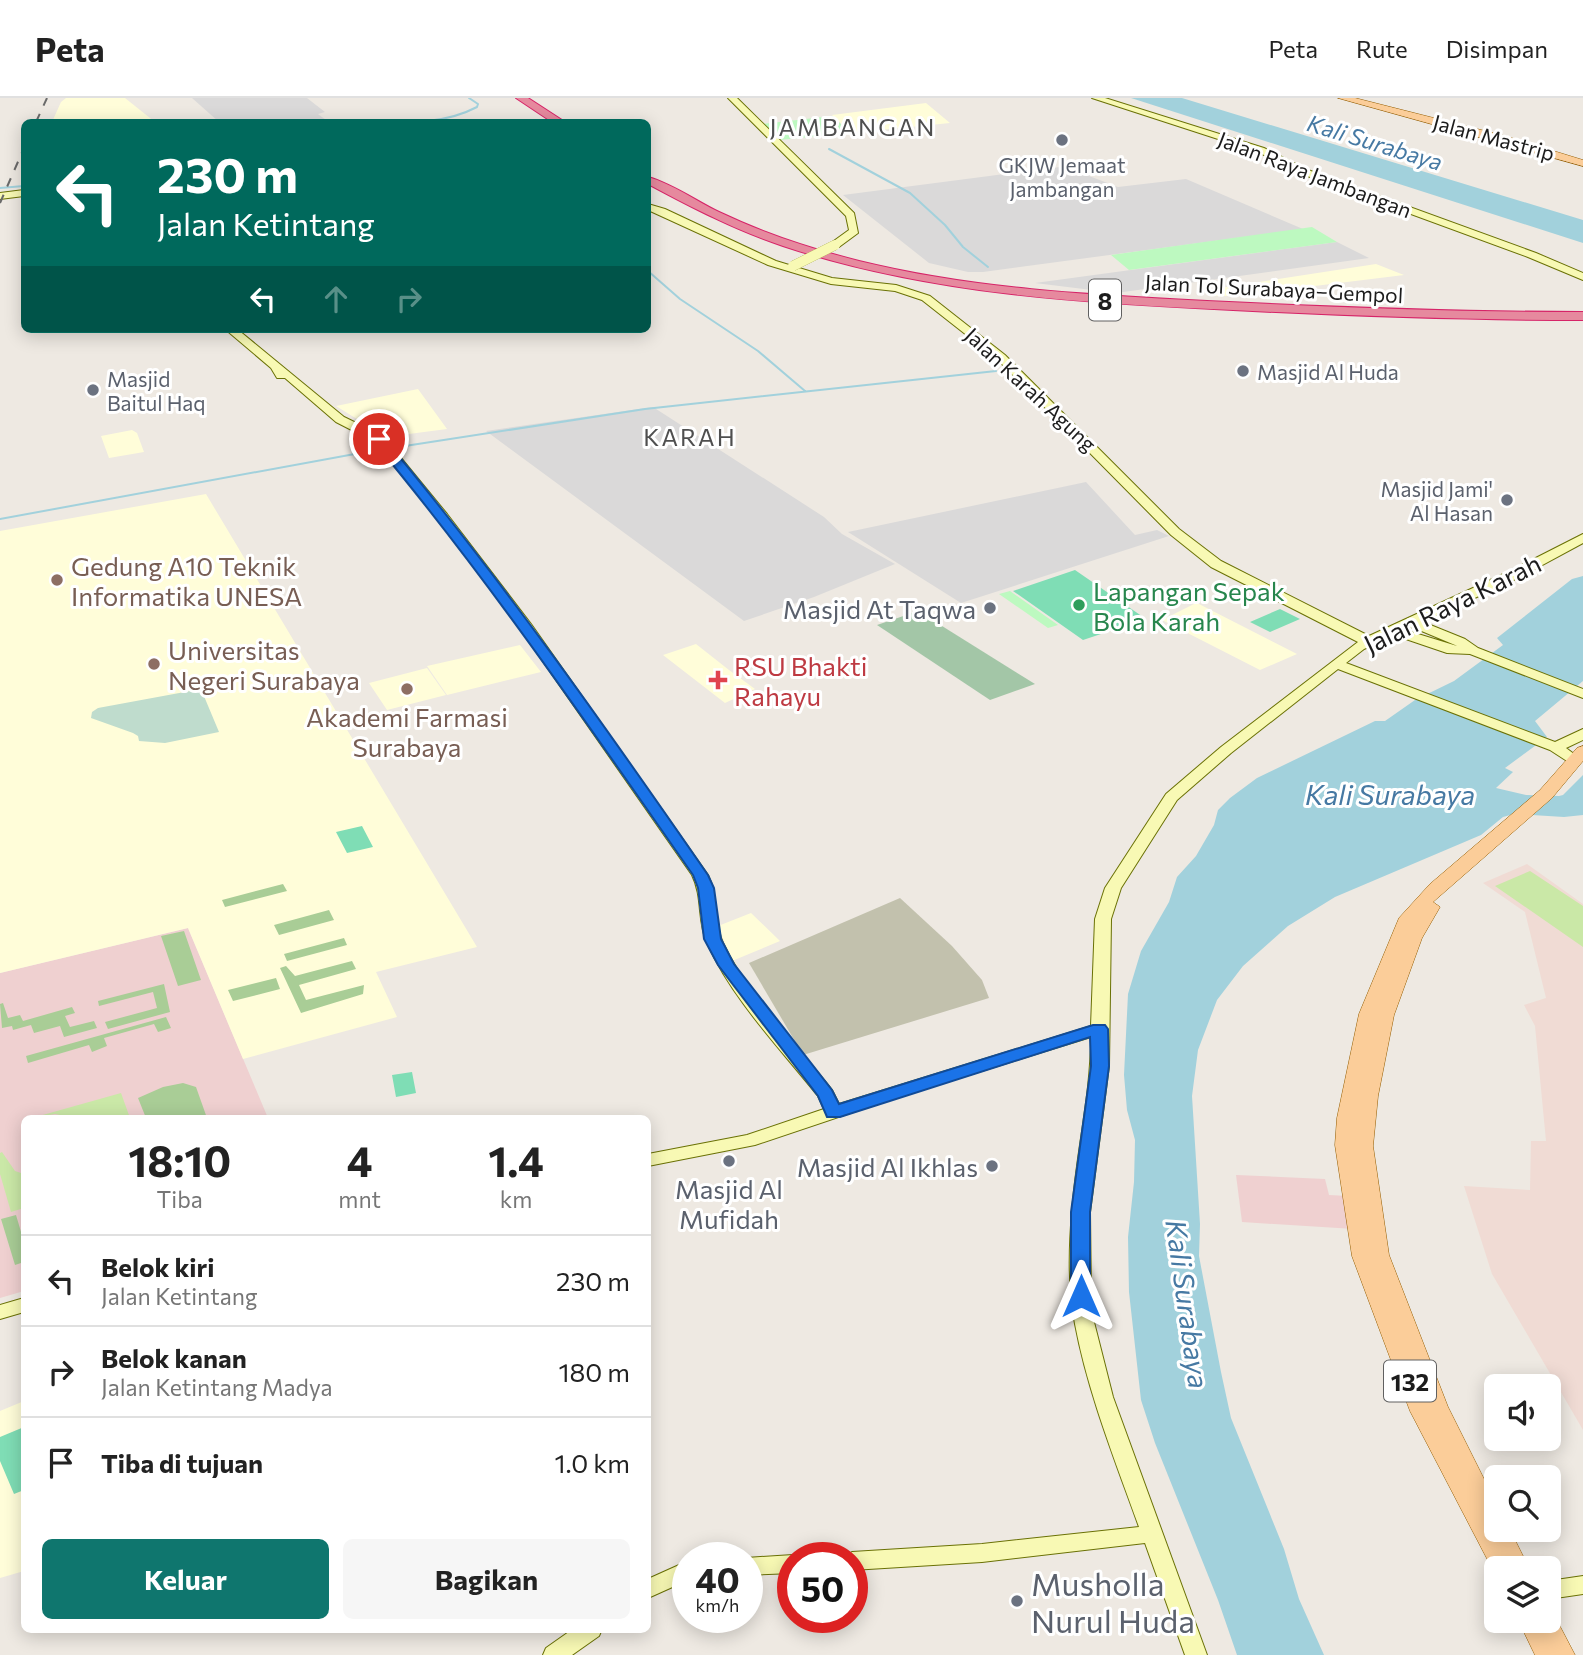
<!DOCTYPE html>
<html lang="id">
<meta charset="utf-8">
<style>
body{margin:0;font-family:Commissioner,sans-serif;background:#f6f6f6;color:#222;height:100vh;display:flex;flex-direction:column;font-size:26px;white-space:nowrap}
*{box-sizing:border-box;margin:0}
p{font-size:23px;color:#767676}
.icon{flex:none;width:38px;height:38px;fill:none;stroke:currentColor;stroke-width:2;stroke-linecap:round;stroke-linejoin:round}
.map{position:relative;flex:1;overflow:hidden}
.details{position:absolute;left:21px;top:1017px;width:630px;height:518px;display:flex;flex-direction:column;background:#fff;border-radius:10px;box-shadow:0 4px 18px #0003}
.details>*{flex:none}
.guide{position:absolute;left:21px;top:21px;width:630px;height:214px;border-radius:10px;box-shadow:0 4px 18px #0003;background:#00695c;color:#fff;overflow:hidden}
.tools{position:absolute;left:1484px;top:1276px;display:grid;gap:14px}
.tools a{display:grid;place-items:center;width:77px;height:77px;border-radius:10px;background:#fff;box-shadow:0 4px 18px #0003;font-size:35px}
.speed{position:absolute;left:672px;top:1444px;display:flex;gap:14px;font-size:35px;font-weight:700;text-align:center}
.speed>*{display:grid;place-content:center;width:91px;height:91px;border-radius:50%;background:#fff;box-shadow:0 4px 18px #0003;line-height:1}
.speed small{font-size:18px;font-weight:400}
.speed .limit{border:10px solid #d22;background:#fff;color:#111}
.pin{position:absolute;display:grid;place-items:center;width:60px;height:60px;color:#fff;margin:-30px;border:4px solid #fff;border-radius:50%;box-shadow:0 2px 7px #0007}
.me{position:absolute;width:77px;margin:-38px;rotate:0deg;stroke-linejoin:round;filter:drop-shadow(0 0 5px #0008)}
.turn{display:flex;align-items:center;gap:24px;height:147px;padding:0 21px;font-size:32px}
.turn .icon{width:91px;height:91px;stroke-width:2.5}
.turn b{display:block;font-size:49px;line-height:60px}
.lanes{display:flex;align-items:center;height:66px;padding:0 21px;background:#0003;justify-content:center;gap:35px;direction:ltr}
.lanes .off{opacity:.35}
.eta{display:flex;justify-content:space-evenly;align-items:center;height:119px;text-align:center}
.eta b{font-size:42px;font-weight:700;line-height:49px}
.cta{display:flex;gap:14px;margin-top:auto;padding:14px 21px}
.cta a{flex:1;height:80px;border-radius:10px;background:#0f766e;color:#fff;font-size:28px;font-weight:700;line-height:80px;text-align:center}
.cta a+a{background:#f6f6f6;color:#222}
ul{padding:0;list-style:none}
li{display:flex;align-items:center;gap:21px;height:91px;padding:0 21px;border-top:2px solid #e0e0e0}
li div{flex:1}
li b{display:block;font-size:26px}
li em{font-style:normal}
header{display:flex;align-items:center;gap:42px;box-sizing:border-box;height:98px;padding:0 35px;background:#fff;border-bottom:2px solid #e0e0e0}
header strong{font-size:33px}
nav{display:flex;gap:38px;margin-inline-start:auto;font-size:24px}
.map>svg:first-child{display:block}
.residential{fill:#dad9d9}
.commercial{fill:#efd0d0}
.education{fill:#fffdd9}
.military{fill:#f0dbd4}
.construction{fill:#c2c1ad}
.grass{fill:#cae8a7}
.forest{fill:#a9cd96}
.wetland{fill:#bfdccd}
.cemetery{fill:#a3c6a7}
.park{fill:#bdf9c0}
.pitch{fill:#7fddb5}
.water{fill:#a2d1dc}
.lines{fill:none;stroke-linecap:round;stroke-linejoin:round}
.stream{stroke:#a2d1dc;stroke-width:2}
.secondary-casing{stroke:#6a7105;stroke-width:2}
.primary-casing{stroke:#945d01;stroke-width:1}
.highway-casing{stroke:#d62468;stroke-width:2}
.secondary{fill:#f8f9b4;fill-rule:evenodd}
.primary{fill:#fbcd99;fill-rule:evenodd}
.highway{fill:#e6899e;fill-rule:evenodd}
.rail{stroke:#6a6a6a;stroke-width:2;stroke-dasharray:9 9;stroke-linecap:butt}
.secondary-bridge-casing{stroke:#6a7105;stroke-width:10;stroke-linecap:butt}
.secondary-bridge{stroke:#f8f9b4;stroke-width:10}
.route{fill:#1a73e8;stroke:#114b97;stroke-width:2}
.worship-dot{fill:#6b7280;stroke:#fff;stroke-width:2.5}
.education-dot{fill:#8d6e63;stroke:#fff;stroke-width:2.5}
.leisure-dot{fill:#2e9e5b;stroke:#fff;stroke-width:2.5}
.health-dot{fill:#e0444e;stroke:#fff;stroke-width:2.5}
.labels{text-anchor:middle;dominant-baseline:central;stroke-width:6;stroke-linejoin:round;paint-order:stroke}
.far-street-label{font-size:21px;fill:#1c1c1c;stroke:#fff}
.far-worship-label{font-size:21px;fill:#5b616d;stroke:#fff;text-anchor:start}
.far-water-label{font-size:23px;font-style:italic;fill:#4679a3;stroke:#fff}
.far-quarter-label{font-size:24px;letter-spacing:2px;fill:#4f4f4f;stroke:#fff}
.shield{fill:#fff;stroke:#606060;stroke-width:2}
.shield-label{font-size:24px;font-weight:bold;fill:#1c1c1c}
.education-label{font-size:26px;fill:#785e54;stroke:#fff;text-anchor:start}
.leisure-label{font-size:26px;fill:#27864d;stroke:#fff;text-anchor:start}
.street-label{font-size:26px;fill:#1c1c1c;stroke:#fff}
.worship-label{font-size:26px;fill:#5b616d;stroke:#fff;text-anchor:end}
.health-label{font-size:26px;fill:#be3a42;stroke:#fff;text-anchor:start}
.water-label{font-size:28px;font-style:italic;fill:#4679a3;stroke:#fff}
.near-worship-label{font-size:32px;fill:#5b616d;stroke:#fff;text-anchor:start}
</style>
<header>
<strong>Peta</strong>
<nav><a>Peta</a><a>Rute</a><a>Disimpan</a></nav>
</header>
<div class="map">
<svg width="1583" height="1557" viewBox="0 0 1583 1557">
<rect width="100%" height="100%" fill="#eee9e2"/>
<path class="residential" d="M192 0H307L325 14 318 16 326 22 318 24H219Z
M1075 67 1099 74 1089 78 1118 89 1186 81 1303 131 983 174H968L929 165 843 97Z
M1337 144 1369 160 1116 195 1035 185Z
M653 309 824 419 842 436 895 466 814 499 744 523 486 333Z
M1086 384 1135 437 1157 432 1169 438 961 505 848 434Z"/>
<path class="commercial" d="M188 830 268 1020H24V1193L0 1200V875Z
M1236 1077 1325 1081 1329 1097 1348 1098 1354 1131 1242 1124Z"/>
<path class="education" d="M66 0H125L155 24H52L61 4Z
M926 5 950 25 851 35 832 17Z
M1376 166 1404 177 1233 198H1215L1207 192Z
M418 291 447 331 386 339 336 308Z
M132 332 137 335 144 354 109 360 101 338Z
M206 396 477 849 376 874 397 919 243 961 188 830 0 875V433Z
M1196 505H1197L1297 556 1260 572 1162 522Z
M696 546 729 572 755 591 725 605 663 557Z
M520 547 541 574 447 597 427 568Z
M427 570 446 597 387 612 369 585Z
M751 815 780 843 732 863 718 828Z
M24 1303V1473L0 1480V1313Z"/>
<path class="military" d="M1527 766 1583 806V1332L1492 1176 1464 1088 1530 1092 1531 1043H1546L1535 928 1524 907 1546 900 1525 814 1483 785Z"/>
<path class="construction" d="M900 800 952 848 982 882 989 900 803 957 749 865Z"/>
<path class="grass" d="M1530 773 1583 808V849L1495 788Z
M121 995 130 1020H75L55 1016 32 1020Z
M2 1054 15 1073 24 1076V1110L11 1114 0 1076V1055Z"/>
<path class="forest" d="M283 786 287 793 225 809 222 802Z
M329 812 334 822 279 837 274 827Z
M184 833 201 882 178 888 161 838Z
M344 840 347 847 287 863 284 856Z
M352 863 356 871 299 887 306 902 364 887 363 896 301 915 280 870 286 868 295 878Z
M276 880 280 891 233 903 228 892Z
M164 886 170 914 108 931 105 924 157 910 153 894 99 908 98 903Z
M3 905 8 920 20 917 23 923 72 909 75 915 65 918 70 929 94 923 97 930 64 939 60 928 34 935 31 927 13 932 12 928 2 930 0 906Z
M166 919 171 930 158 934 154 926 104 940 107 948 92 954 89 947 28 965 26 958Z
M183 985 196 989 207 1020H146L138 1000 163 989Z
M16 1117 24 1144V1164L15 1167 1 1121Z"/>
<path class="wetland" d="M201 591 219 634 165 645 139 643 138 638 133 635 91 620 92 614 98 610Z"/>
<path class="cemetery" d="M918 513 1035 586 990 602 877 527Z"/>
<path class="park" d="M832 18 851 35 779 42 762 26Z
M1312 129 1337 144 1129 172 1111 157Z
M1010 493 1058 527 1048 530 999 496Z"/>
<path class="pitch" d="M1075 472 1146 521 1083 542 1013 493Z
M1280 511 1300 521 1270 534 1250 524Z
M362 728 373 749 347 755 336 734Z
M412 974 416 995 396 999 392 977Z
M24 1329V1392L14 1396 0 1363V1339Z"/>
<path class="water" d="M1131 0H1182L1583 122V145Z
M1583 478V583L1535 623 1547 639 1505 670 1513 674 1496 690 1526 697 1559 698 1563 697 1583 677V717L1564 719 1514 716 1503 719 1481 737 1335 799 1288 828 1243 868 1217 902 1198 952 1192 998 1200 1126 1199 1158 1221 1274 1231 1320 1284 1451 1299 1501 1324 1557H1237L1218 1502 1155 1345 1141 1302 1129 1194 1128 1139 1134 1084 1135 1042 1127 1012 1124 977 1128 896 1141 853 1169 804 1177 779 1196 758 1214 727 1218 712 1230 700 1257 680 1375 623H1385L1415 602 1454 583 1503 547 1497 540 1572 481Z"/>
<g class="lines">
<path class="stream" d="M362 24C401 24 441 28 477 9L478 6 469 0
M829 51 910 95 945 127 963 149 988 169
M0 90 24 88
M648 173 680 201 758 253 805 293
M392 350 645 311 996 273
M0 421 382 351"/>
<g class="secondary-casing">
<path id="secondary" d="M728 0H737L854 115 858 135 839 149H831V145L849 132 846 118Z
M1092 0H1105L1264 50 1308 72 1536 155 1583 175V182L1528 159 1302 76 1258 54Z
M24 92V98L0 101V95Z
M648 106 665 111 776 163 832 180 896 187 930 198 1005 257 1179 431 1221 463 1369 538 1512 472 1583 436V445L1522 478 1423 524 1465 541 1478 550 1583 591V600L1470 556 1447 555 1394 537 1364 551 1346 565 1555 644 1583 631V642L1566 650 1582 662 1580 665H1570L1550 652 1338 571 1231 655 1177 702 1121 790 1111 821 1109 968 1090 1114 1091 1198 1094 1224 1113 1299 1207 1557H1185L1145 1445 982 1464 852 1472V1460H843L852 1454 982 1446 1139 1429C1115 1362 1088 1295 1075 1226 1068 1191 1069 1149 1072 1114 1076 1055 1091 998 1091 939L898 999 755 1047 648 1068V1056L747 1037 824 1011 818 998C779 949 733 902 707 845 697 823 703 799 692 777L521 532 439 422 375 344 336 324 285 280H277L271 270 225 231H237L344 319 383 338 447 416 531 526 708 777C719 799 713 823 723 845 749 900 795 945 832 992L839 1006 1091 928 1095 821 1105 790 1166 696 1221 649 1358 544 1211 469 1171 437 997 261 922 202 895 193 831 186 768 167 648 112ZM1412 529 1455 547 1457 548 1405 532Z
M24 1200V1214L0 1221V1207Z
M793 1457 800 1460H793V1475L747 1477 746 1460Z
M688 1463V1482L648 1500V1481Z
M1583 1478V1496L1549 1501V1483Z
M573 1531H602L599 1538 572 1557H543L546 1550Z"/>
</g>
<g class="primary-casing">
<path id="primary" d="M1338 0H1355L1505 38 1583 62V68Z
M1583 648V663L1552 700 1433 804 1440 809 1422 840 1394 917 1378 998 1373 1048 1389 1157 1448 1309 1496 1405V1432H1510L1529 1470H1496V1478L1410 1313 1352 1158 1335 1047 1337 1020 1359 916 1399 820 1430 786 1540 692 1577 650Z
M1549 1513 1553 1515 1575 1557H1535L1518 1522H1549Z"/>
</g>
<g class="highway-casing">
<path id="highway" d="M516 0H528L565 24H552Z
M648 79C673 86 696 103 719 114 763 135 812 151 859 163 973 191 1090 197 1207 203 1332 209 1457 214 1583 214V222C1466 222 1350 218 1233 212 1081 205 928 196 783 148 735 132 691 109 648 86Z"/>
</g>
<use href="#secondary" class="secondary"/>
<use href="#primary" class="primary"/>
<use href="#highway" class="highway"/>
<path class="rail" d="M36 24 47 0
M0 105 24 50"/>
<g class="secondary-bridge-casing">
<path id="secondary-bridge" d="M793 168 835 147"/>
</g>
<use href="#secondary-bridge" class="secondary-bridge"/>
</g>
<path class="route" d="M379 338 383 339C500 479 605 628 708 777L714 790 721 841 734 866 832 992 839 1006 1093 927H1105L1108 931 1109 968 1090 1114V1198L1088 1203 1081 1205 1074 1203 1071 1198V1114L1091 968 1090 939 840 1019H827L818 998 718 867 704 841 698 790 693 777C590 630 489 482 374 344V339Z"/>
<g class="worship-dot">
<circle cx="1062" cy="42" r="7"/>
<circle cx="1243" cy="273" r="7"/>
<circle cx="93" cy="292" r="7"/>
<circle cx="1507" cy="402" r="7"/>
<circle cx="990" cy="510" r="7"/>
<circle cx="729" cy="1063" r="7"/>
<circle cx="992" cy="1068" r="7"/>
<circle cx="1017" cy="1503" r="7"/>
</g>
<g class="education-dot">
<circle cx="57" cy="482" r="7"/>
<circle cx="154" cy="566" r="7"/>
<circle cx="407" cy="591" r="7"/>
</g>
<circle class="leisure-dot" cx="1079" cy="507" r="7"/>
<path class="health-dot" d="M714.5 571.5h7v7h7v7h-7v7h-7v-7h-7v-7h7z"/>
<g class="labels">
<g class="far-street-label">
<text transform="translate(1494 39) rotate(15)">Jalan Mastrip</text>
<text transform="translate(1315 76) rotate(21)">Jalan Raya Jambangan</text>
<text transform="translate(1274 190) rotate(3)">Jalan Tol Surabaya–Gempol</text>
<text transform="translate(1031 291) rotate(43)">Jalan Karah Agung</text>
</g>
<g class="far-worship-label">
<text x="1062" y="66" text-anchor="middle">GKJW Jemaat<tspan x="1062" dy="24">Jambangan</tspan></text>
<text x="1257" y="273">Masjid Al Huda</text>
<text x="107" y="280">Masjid<tspan x="107" dy="24">Baitul Haq</tspan></text>
<text x="1493" y="390" text-anchor="end">Masjid Jami'<tspan x="1493" dy="24">Al Hasan</tspan></text>
</g>
<g class="far-water-label">
<text transform="translate(1375 44) rotate(17)">Kali Surabaya</text>
</g>
<g class="far-quarter-label">
<text x="853" y="28">JAMBANGAN</text>
<text x="690" y="338">KARAH</text>
</g>
<g class="shield">
<rect x="1089" y="181.5" width="32" height="41" rx="5"/>
<rect x="1384" y="1262.5" width="52" height="41" rx="5"/>
</g>
<g class="shield-label">
<text x="1105" y="202">8</text>
<text x="1410" y="1283">132</text>
</g>
<g class="education-label">
<text x="71" y="467">Gedung A10 Teknik<tspan x="71" dy="30">Informatika UNESA</tspan></text>
<text x="168" y="551">Universitas<tspan x="168" dy="30">Negeri Surabaya</tspan></text>
<text x="407" y="618" text-anchor="middle">Akademi Farmasi<tspan x="407" dy="30">Surabaya</tspan></text>
</g>
<g class="leisure-label">
<text x="1093" y="492">Lapangan Sepak<tspan x="1093" dy="30">Bola Karah</tspan></text>
</g>
<g class="street-label">
<text transform="translate(1452 505) rotate(-26)">Jalan Raya Karah</text>
</g>
<g class="worship-label">
<text x="976" y="510">Masjid At Taqwa</text>
<text x="978" y="1068">Masjid Al Ikhlas</text>
<text x="729" y="1090" text-anchor="middle">Masjid Al<tspan x="729" dy="30">Mufidah</tspan></text>
</g>
<g class="health-label">
<text x="734" y="567">RSU Bhakti<tspan x="734" dy="30">Rahayu</tspan></text>
</g>
<g class="water-label">
<text x="1390" y="696">Kali Surabaya</text>
<text transform="translate(1188 1206) rotate(82)">Kali Surabaya</text>
</g>
<g class="near-worship-label">
<text x="1031" y="1485">Musholla<tspan x="1031" dy="37">Nurul Huda</tspan></text>
</g>
</g>
</svg>
<div class="tools">
<a><svg class="icon" aria-label="sound" viewBox="0 0 24 24"><path d="M4 9h4l5-4v14l-5-4H4zM17 9q2 3 0 6"/></svg></a>
<a><svg class="icon" aria-label="search" viewBox="0 0 24 24"><circle cx="10" cy="10" r="6"/><path d="M15 15l6 6"/></svg></a>
<a><svg class="icon" aria-label="layers" viewBox="0 0 24 24"><path d="M12 4l9 5-9 5-9-5zM3 14l9 5 9-5"/></svg></a>
</div>
<div class="speed"><div>40<small>km/h</small></div><div class="limit">50</div></div>
<div class="pin" style="left:379px;top:341px;background:#d93025"><svg class="icon" aria-label="arrive" viewBox="0 0 24 24"><path d="M6 21V4h12l-3 4 3 4H6"/></svg></div>
<svg class="me" style="left:1081px;top:1198px" viewBox="-20 -20 40 40"><path d="M0-17L14 15 0 8-14 15z" fill="#1a73e8" stroke="#fff" stroke-width="4"/></svg>
<div class="guide">
<div class="turn"><svg class="icon" aria-label="left" viewBox="0 0 24 24"><path d="M17 20v-9H6M10 6l-5 5 5 5"/></svg><div><b>230 m</b>Jalan Ketintang</div></div>
<div class="lanes"><svg class="icon" aria-label="left" viewBox="0 0 24 24"><path d="M17 20v-9H6M10 6l-5 5 5 5"/></svg><svg class="icon off" aria-label="ahead" viewBox="0 0 24 24"><path d="M12 20V5M6 11l6-6 6 6"/></svg><svg class="icon off" aria-label="right" viewBox="0 0 24 24"><path d="M7 20v-9h11M14 6l5 5-5 5"/></svg></div>
</div>
<section class="details">
<div class="eta">
<div><b>18:10</b><p>Tiba</p></div>
<div><b>4</b><p>mnt</p></div>
<div><b>1.4</b><p>km</p></div>
</div>
<ul>
<li><svg class="icon" aria-label="left" viewBox="0 0 24 24"><path d="M17 20v-9H6M10 6l-5 5 5 5"/></svg><div><b>Belok kiri</b><p>Jalan Ketintang</p></div><em>230 m</em></li>
<li><svg class="icon" aria-label="right" viewBox="0 0 24 24"><path d="M7 20v-9h11M14 6l5 5-5 5"/></svg><div><b>Belok kanan</b><p>Jalan Ketintang Madya</p></div><em>180 m</em></li>
<li><svg class="icon" aria-label="arrive" viewBox="0 0 24 24"><path d="M6 21V4h12l-3 4 3 4H6"/></svg><div><b>Tiba di tujuan</b></div><em>1.0 km</em></li>
</ul>
<div class="cta"><a>Keluar</a><a>Bagikan</a></div>
</section>
</div>
